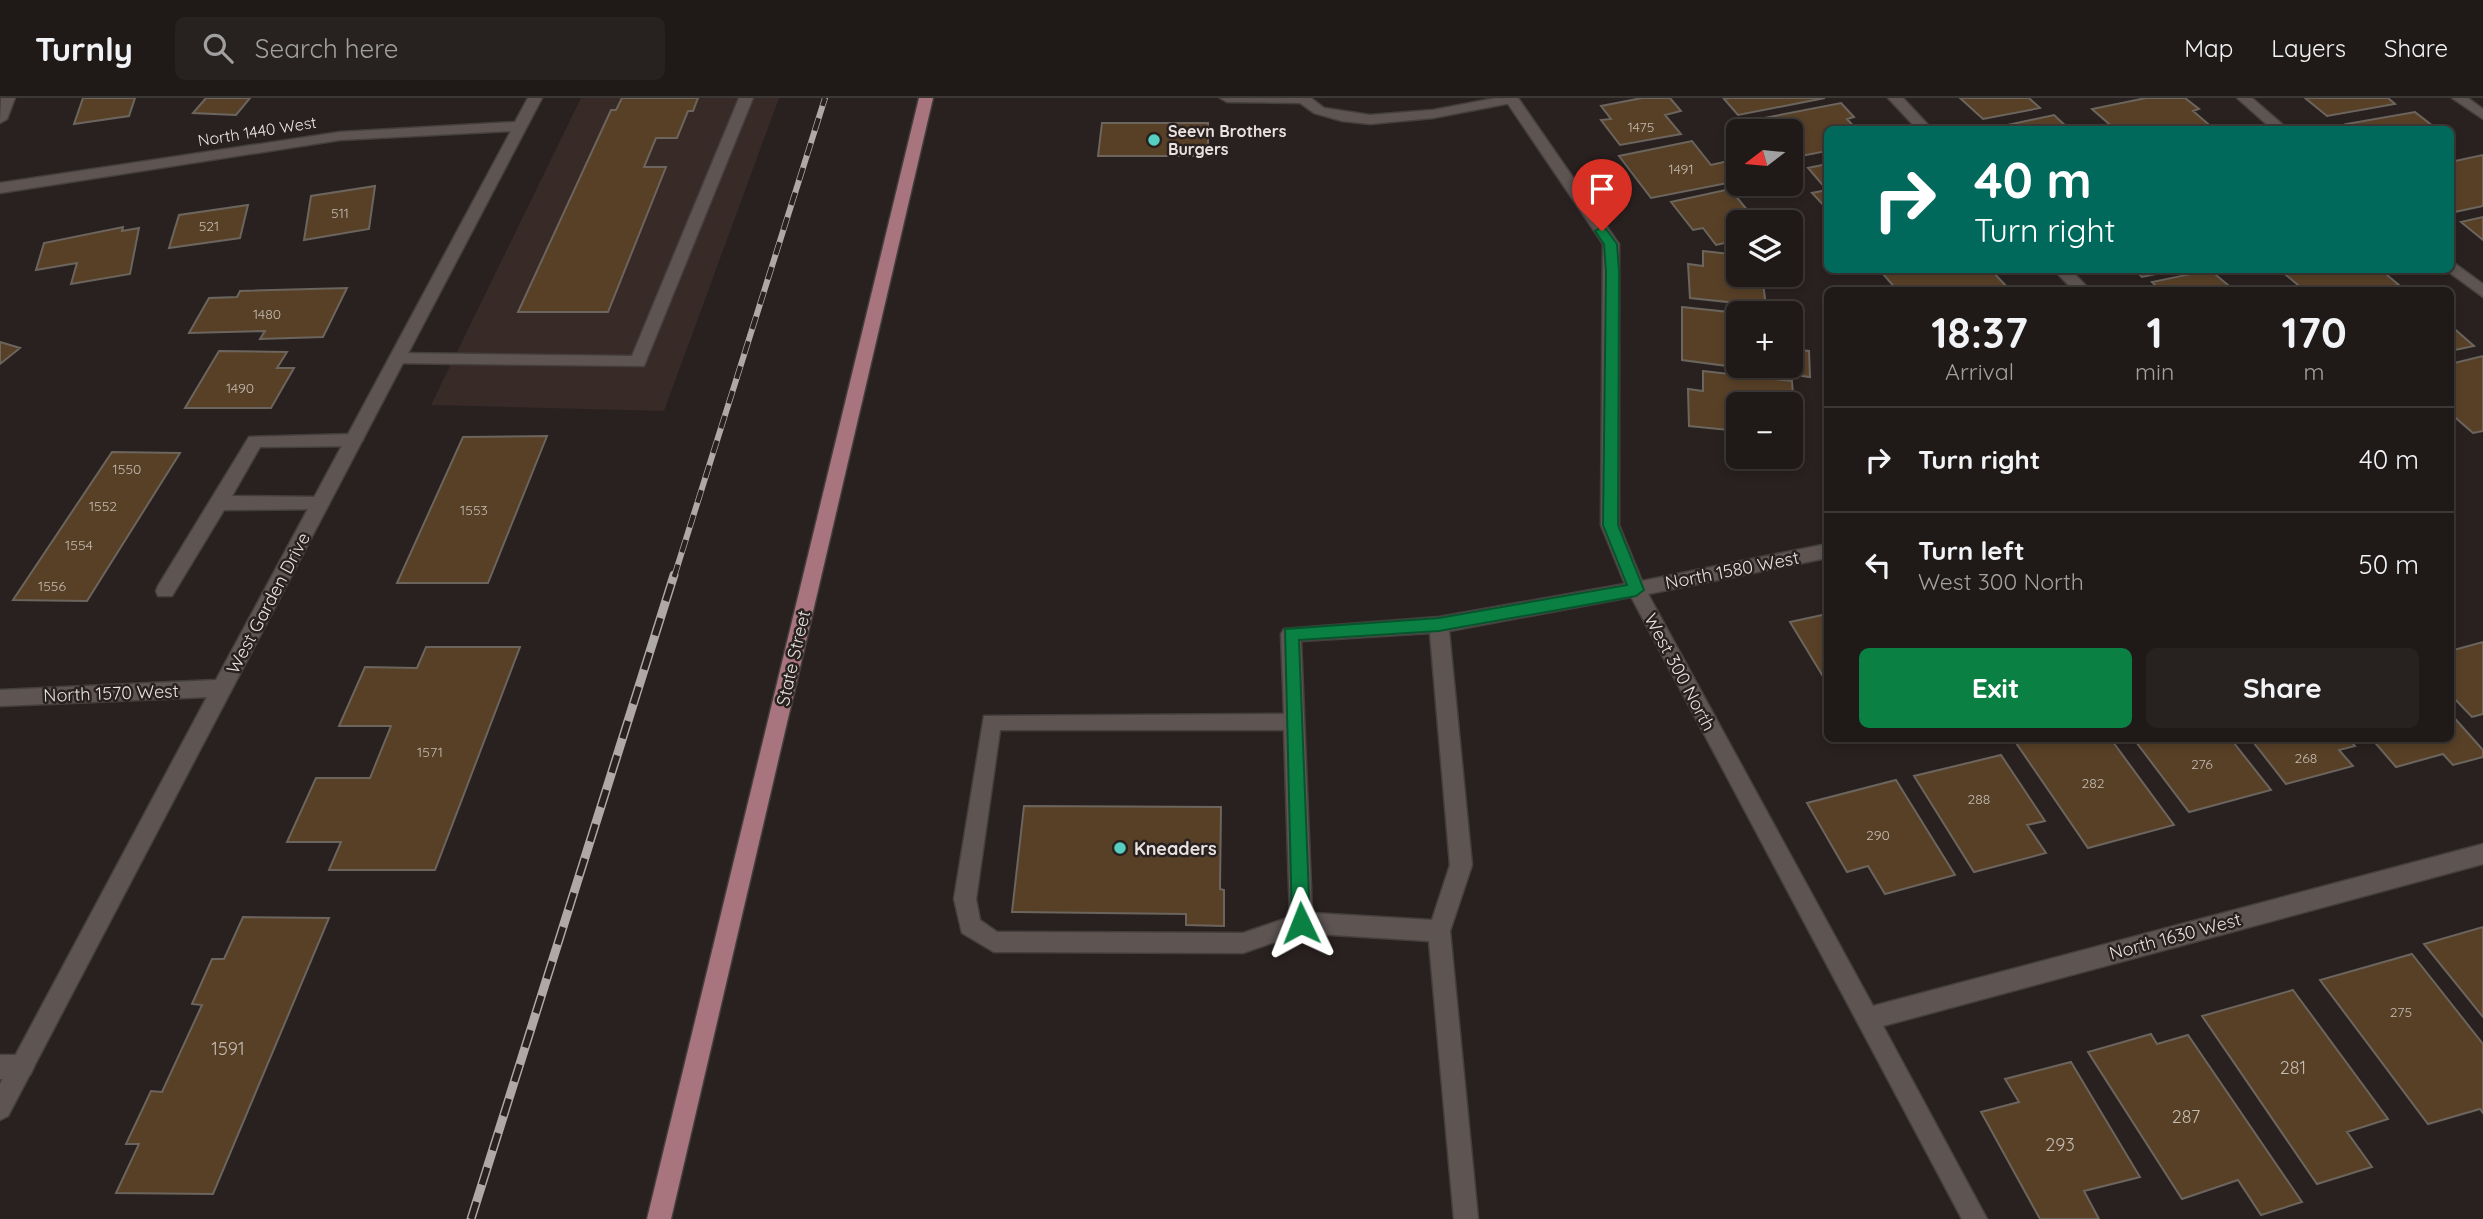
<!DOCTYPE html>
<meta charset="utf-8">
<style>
body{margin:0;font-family:Quicksand,sans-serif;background:#272220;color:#f1f3f6;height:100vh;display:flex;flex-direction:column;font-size:26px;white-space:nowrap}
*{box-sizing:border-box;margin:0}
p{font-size:23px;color:#a1a0a1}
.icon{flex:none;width:38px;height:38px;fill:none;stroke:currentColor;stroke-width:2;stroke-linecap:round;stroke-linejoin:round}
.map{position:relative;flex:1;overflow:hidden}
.drawer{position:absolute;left:1824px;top:189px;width:630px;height:455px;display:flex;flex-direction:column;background:#1f1917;border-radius:10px;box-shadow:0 4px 10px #0003,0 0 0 2px #3c3836}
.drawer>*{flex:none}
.top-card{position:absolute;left:1824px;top:28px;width:630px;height:147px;border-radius:10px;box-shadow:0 4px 10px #0003,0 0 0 2px #3c3836;background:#00695c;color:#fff;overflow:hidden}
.needle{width:46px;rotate:254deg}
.fabs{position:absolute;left:1726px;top:21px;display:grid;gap:14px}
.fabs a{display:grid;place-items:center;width:77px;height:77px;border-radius:10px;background:#1f1917;box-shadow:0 4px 10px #0003,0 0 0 2px #3c3836;font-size:35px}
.pin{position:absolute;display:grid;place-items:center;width:60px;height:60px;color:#fff;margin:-72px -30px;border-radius:50% 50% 50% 0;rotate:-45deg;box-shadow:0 0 7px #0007}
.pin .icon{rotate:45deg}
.me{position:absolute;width:77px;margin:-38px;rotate:358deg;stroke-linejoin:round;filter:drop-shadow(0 0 5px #0008)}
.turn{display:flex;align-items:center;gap:24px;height:147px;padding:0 35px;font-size:32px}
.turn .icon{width:91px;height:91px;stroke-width:2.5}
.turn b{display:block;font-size:49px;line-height:60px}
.eta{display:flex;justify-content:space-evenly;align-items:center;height:119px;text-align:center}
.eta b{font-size:42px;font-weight:800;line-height:49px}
.button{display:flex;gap:14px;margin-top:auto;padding:14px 35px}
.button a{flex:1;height:80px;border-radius:10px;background:#0b8043;color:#fff;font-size:28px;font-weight:800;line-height:80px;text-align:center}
.button a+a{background:#272220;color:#f1f3f6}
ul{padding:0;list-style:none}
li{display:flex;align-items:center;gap:21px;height:105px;padding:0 35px;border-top:2px solid #3c3836}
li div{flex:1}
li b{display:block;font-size:26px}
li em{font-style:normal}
header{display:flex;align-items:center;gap:42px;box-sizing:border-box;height:98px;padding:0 35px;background:#1f1917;border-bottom:2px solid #3c3836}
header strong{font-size:33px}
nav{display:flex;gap:38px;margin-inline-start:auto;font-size:24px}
.search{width:490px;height:63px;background:#272220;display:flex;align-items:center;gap:18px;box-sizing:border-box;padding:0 24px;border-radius:10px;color:#a1a0a1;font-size:26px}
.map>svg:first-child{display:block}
.built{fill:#382a27}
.building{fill:#584027;stroke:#6b655e;stroke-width:2}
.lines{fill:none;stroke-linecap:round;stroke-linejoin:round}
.service-casing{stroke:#443f3d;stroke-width:3}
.minor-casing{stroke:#443f3d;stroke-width:3}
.primary-casing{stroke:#443f3d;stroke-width:3}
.service{fill:#5e5553;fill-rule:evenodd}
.minor{fill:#5e5553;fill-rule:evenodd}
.primary{fill:#a8747e;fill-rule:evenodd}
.rail-far1-casing{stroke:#aea8a7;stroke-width:6}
.rail-casing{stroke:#aea8a7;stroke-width:9}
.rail-far1{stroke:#29211f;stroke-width:4.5;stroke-dasharray:13;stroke-linecap:butt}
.rail{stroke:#29211f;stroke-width:6;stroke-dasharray:18;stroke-linecap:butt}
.route{fill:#0b8043;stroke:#07532c;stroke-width:2}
.poi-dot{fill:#57cec2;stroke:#29211f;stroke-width:2.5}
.labels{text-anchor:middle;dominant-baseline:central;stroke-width:5;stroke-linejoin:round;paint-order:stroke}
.number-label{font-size:14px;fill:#c3bab2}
.far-street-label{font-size:16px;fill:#e7e2e1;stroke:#29211f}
.far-poi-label{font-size:16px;font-weight:bold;fill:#e7e2e1;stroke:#29211f;text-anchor:start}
.street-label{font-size:18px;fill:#e7e2e1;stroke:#29211f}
.poi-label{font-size:18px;font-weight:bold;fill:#e7e2e1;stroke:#29211f;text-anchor:start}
.near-number-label{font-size:18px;fill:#c3bab2}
</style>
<header>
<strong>Turnly</strong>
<div class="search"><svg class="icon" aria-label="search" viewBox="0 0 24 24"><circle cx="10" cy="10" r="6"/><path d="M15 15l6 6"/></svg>Search here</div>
<nav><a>Map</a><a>Layers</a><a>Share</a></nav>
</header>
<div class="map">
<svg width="2483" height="1121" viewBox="0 0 2483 1121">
<rect width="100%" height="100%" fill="#29211f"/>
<path class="built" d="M581 0H779L664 313 431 307Z"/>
<path class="building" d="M83 0H135L129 18 74 26Z
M206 0H250L236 17 193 15Z
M622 0H698L693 13H688L677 40H656L644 69H666L608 214H518L611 12H616Z
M1642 0H1670L1681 13 1665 17 1681 36 1620 47 1601 22 1611 21 1601 8Z
M1730 0H1825L1738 17 1724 1Z
M1960 0H2029L2040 10 1983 21Z
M2146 0H2185L2199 11 2193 13 2214 31 2116 32 2092 11Z
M2305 0H2388L2395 6 2327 18Z
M1841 5 1854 19 1847 21 1857 32H1827V53L1796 59 1790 52V33H1758L1749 23Z
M2415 14 2438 32H2353L2346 26Z
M2054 17 2070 32 1989 31Z
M1102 25H1208V58H1098Z
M1692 43 1711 67 1728 63 1738 76V83L1651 100 1619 58Z
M2483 57V108L2450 115V64Z
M1827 66V92L1808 70Z
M375 88 369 131 304 142 311 98Z
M1730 91 1752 118 1770 114 1778 124H1738V142L1716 147 1703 130 1693 132 1671 104Z
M1827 92V111L1812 95Z
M248 107 240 140 169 150 179 117Z
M2483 119V142L2461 124Z
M123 129 122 133 139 130 130 176 71 186 77 165 36 172 44 145Z
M1703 153 1738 157V177H1787L1788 188 1763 185 1766 208 1690 200 1688 166 1703 168Z
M1906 172H1991L2010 192H1897L1883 176Z
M2135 172H2175L2142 179Z
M2210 172 2234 192H2160L2152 184Z
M2280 172H2381L2399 187 2375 192H2304Z
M347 190 323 239 260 241 265 233 189 235 209 200 237 199 240 193Z
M1682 209 1738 215V268H1790V251L1809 253 1810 279 1682 262Z
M2450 227 2474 248 2450 253Z
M0 244 20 250 0 266Z
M219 253 287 254 277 270H294L271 310H185Z
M2483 258V333L2473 335 2450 315V266Z
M1703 273 1792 283 1794 312 1790 311V306H1738V333L1689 328 1688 291 1703 293Z
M547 338 488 485H397L463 339Z
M112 354 180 355 87 503 13 502Z
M1827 516V585L1790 524Z
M2483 544V616L2472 619 2450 596V553Z
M426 549H520L435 772H329L341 744H287L316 680H370L391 628H339L365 569 417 570Z
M2450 615 2483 652V659L2453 667 2443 656 2396 669 2371 640H2450Z
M2022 640H2110L2174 727 2088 750 2014 642Z
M2133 640H2230L2271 692 2189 714Z
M2250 640H2348L2355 648 2339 652 2353 668 2286 686Z
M2001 657 2045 723 2027 727 2046 755 1974 774 1914 678Z
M1896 682 1955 777 1885 796 1868 768 1847 774 1807 705Z
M1024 708 1221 709 1220 791 1224 792V828L1186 827V816L1012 814Z
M243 819 329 820 213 1096 116 1095 139 1046H126L151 993 162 994 202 907 192 906 212 861H224Z
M2483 829V919L2424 846Z
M2412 856 2483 946V1015L2480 1011 2428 1026 2320 882Z
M2293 892 2388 1021 2347 1034 2372 1069 2317 1086 2202 918Z
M2151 936 2157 946 2188 937 2302 1104 2261 1117 2238 1082 2182 1101 2088 954Z
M2071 964 2140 1079 2084 1093 2099 1121H2040L1981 1014 2019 1004 2005 981Z"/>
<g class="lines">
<g class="service-casing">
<path id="service" d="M739 0H753L644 268 391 265V257L397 255 632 258Z
M1220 0H1311L1324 10 1370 17 1433 12 1496 0 1518 1 1511 5 1433 20 1370 26 1342 23 1314 15 1300 5 1227 4Z
M354 336 363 342 354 348 260 349 232 398 320 399 326 401 329 406 326 411 224 412 172 498H158L156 493 158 488 249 339Z
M1636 484 1645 491 1636 498 1449 533 1472 767 1450 833 1478 1121H1454L1429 843 1301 835 1243 855 994 854 962 835 954 801 984 618 1284 616 1281 536 1284 531 1439 519ZM1430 535 1450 767 1432 822 1312 815 1301 543ZM1000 632H1284L1290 819 1243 835 997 834 980 822 976 801Z
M0 957H22L30 961 34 969 30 977 22 981H0Z"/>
</g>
<g class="minor-casing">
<path id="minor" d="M1 0H15L7 21 0 25Z
M528 0H542L8 1018 0 1022V986L207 599 0 608V592L216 582 511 33 340 42 0 95V85L340 34 515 24Z
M1504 0H1518L1619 146V427L1642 483 1827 446V460L1648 496 1873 908 2483 746V766L1883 928 1987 1121H1962L1627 491 1601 427 1603 146Z
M1888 0H1903L1933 32H1918Z
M2237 0H2252L2289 32H2273Z
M2452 0H2468L2483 11V21Z
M2450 162 2483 186V199L2446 172H2450Z
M2054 172H2071L2090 192H2073Z"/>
</g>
<g class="primary-casing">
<path id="primary" d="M919 0H933L671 1121H647Z"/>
</g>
<use href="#service" class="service"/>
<use href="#minor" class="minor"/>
<use href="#primary" class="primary"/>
<g class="rail-far1-casing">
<path id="rail-far1" d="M674 479 825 0"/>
</g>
<g class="rail-casing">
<path id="rail" d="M471 1121 674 477"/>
</g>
<use href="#rail-far1" class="rail-far1"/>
<use href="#rail" class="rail"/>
</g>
<path class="route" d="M1602 129 1606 131 1617 146 1619 174 1618 427 1644 492 1636 498 1439 533 1299 542 1310 825 1308 831 1301 834 1295 831 1292 825 1285 531 1439 520 1627 487 1603 427 1606 174 1604 146 1595 133Z"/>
<g class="poi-dot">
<circle cx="1154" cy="42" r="7"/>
<circle cx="1120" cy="750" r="7"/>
</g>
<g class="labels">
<g class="number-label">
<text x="1641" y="29">1475</text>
<text x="1681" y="71">1491</text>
<text x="340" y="115">511</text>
<text x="209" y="128">521</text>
<text x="267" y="216">1480</text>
<text x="240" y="290">1490</text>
<text x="127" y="371">1550</text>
<text x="103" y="408">1552</text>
<text x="474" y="412">1553</text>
<text x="79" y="447">1554</text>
<text x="52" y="488">1556</text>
<text x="430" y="654">1571</text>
<text x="2306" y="660">268</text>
<text x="2202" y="666">276</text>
<text x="2093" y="685">282</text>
<text x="1979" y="701">288</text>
<text x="1878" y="737">290</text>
<text x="2401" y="914">275</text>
</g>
<g class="far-street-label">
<text transform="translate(257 33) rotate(-9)">North 1440 West</text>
</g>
<g class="far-poi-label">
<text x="1168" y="33">Seevn Brothers<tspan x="1168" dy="18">Burgers</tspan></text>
</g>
<g class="street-label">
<text transform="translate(1732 472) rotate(-11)">North 1580 West</text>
<text transform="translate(268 505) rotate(-62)">West Garden Drive</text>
<text transform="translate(793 560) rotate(-77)">State Street</text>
<text transform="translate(1680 574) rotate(62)">West 300 North</text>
<text transform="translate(111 595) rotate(-2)">North 1570 West</text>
<text transform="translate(2175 838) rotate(-15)">North 1630 West</text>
</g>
<g class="poi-label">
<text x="1134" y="750">Kneaders</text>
</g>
<g class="near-number-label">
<text x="228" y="950">1591</text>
<text x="2293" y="969">281</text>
<text x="2186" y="1018">287</text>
<text x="2060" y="1046">293</text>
</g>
</g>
</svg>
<div class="fabs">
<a><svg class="needle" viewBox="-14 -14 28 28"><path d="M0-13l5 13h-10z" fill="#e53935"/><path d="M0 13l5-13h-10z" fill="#a1a0a1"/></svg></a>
<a><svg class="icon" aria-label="layers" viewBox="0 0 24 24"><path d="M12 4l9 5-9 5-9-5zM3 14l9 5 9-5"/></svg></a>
<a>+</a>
<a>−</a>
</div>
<div class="pin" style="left:1602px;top:133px;background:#d93025"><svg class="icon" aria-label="arrive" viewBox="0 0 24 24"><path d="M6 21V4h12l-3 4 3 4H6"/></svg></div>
<svg class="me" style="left:1301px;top:825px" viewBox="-20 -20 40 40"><path d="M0-17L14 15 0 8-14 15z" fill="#0b8043" stroke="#fff" stroke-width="4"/></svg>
<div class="top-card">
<div class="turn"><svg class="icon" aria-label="right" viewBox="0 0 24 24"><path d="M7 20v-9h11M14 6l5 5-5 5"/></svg><div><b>40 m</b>Turn right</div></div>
</div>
<section class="drawer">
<div class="eta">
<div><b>18:37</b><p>Arrival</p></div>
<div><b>1</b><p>min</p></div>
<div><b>170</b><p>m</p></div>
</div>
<ul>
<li><svg class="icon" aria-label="right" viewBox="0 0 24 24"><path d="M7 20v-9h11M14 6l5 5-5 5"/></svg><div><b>Turn right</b></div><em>40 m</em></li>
<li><svg class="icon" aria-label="left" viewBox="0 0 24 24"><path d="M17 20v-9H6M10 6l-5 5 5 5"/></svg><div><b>Turn left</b><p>West 300 North</p></div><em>50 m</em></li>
</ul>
<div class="button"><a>Exit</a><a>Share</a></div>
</section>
</div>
